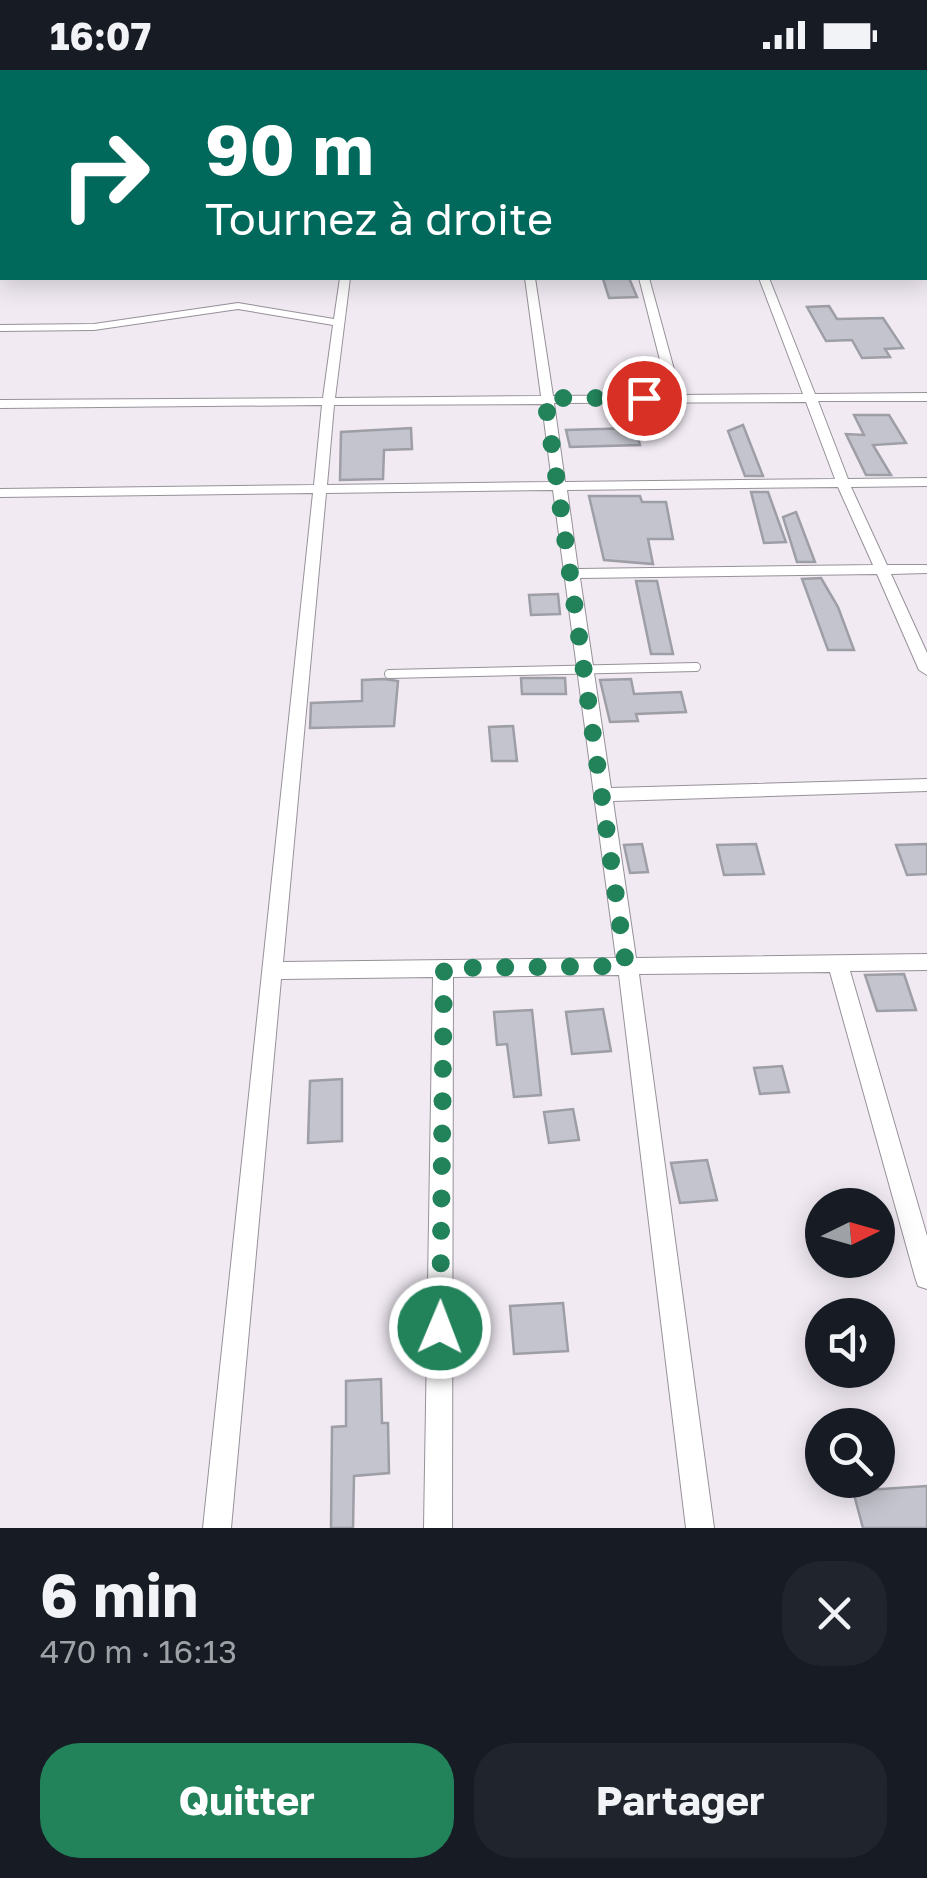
<!DOCTYPE html>
<html lang="fr">
<meta charset="utf-8">
<style>
body{margin:0;font-family:"Golos Text",sans-serif;background:#20242c;color:#f1f3f6;height:100vh;display:flex;flex-direction:column;font-size:38px;white-space:nowrap}
*{box-sizing:border-box;margin:0}
p{font-size:32px;color:#9ea1a6}
.icon{flex:none;width:55px;height:55px;fill:none;stroke:currentColor;stroke-width:2;stroke-linecap:round;stroke-linejoin:round}
.map{position:relative;height:1458px;overflow:hidden}
.side{display:flex;flex-direction:column;background:#171b24;flex:1}
.side>*{flex:none}
.top-card{position:absolute;left:0px;top:0px;width:928px;height:210px;box-shadow:0 5px 25px #0003;background:#00695c;color:#fff;overflow:hidden}
.needle{width:65px;rotate:85deg}
.buttons{position:absolute;left:805px;top:1118px;display:grid;gap:20px}
.buttons a{display:grid;place-items:center;width:90px;height:90px;border-radius:50%;background:#171b24;box-shadow:0 5px 25px #0003;font-size:50px}
.pin{position:absolute;display:grid;place-items:center;width:85px;height:85px;color:#fff;margin:-42px;border:5px solid #fff;border-radius:50%;box-shadow:0 2px 10px #0007}
.me{position:absolute;width:110px;margin:-55px;rotate:1deg;stroke-linejoin:round;filter:drop-shadow(0 0 8px #0008)}
.turn{display:flex;align-items:center;gap:35px;height:210px;padding:0 40px;font-size:45px}
.turn .icon{width:130px;height:130px;stroke-width:2.5}
.turn b{display:block;font-size:70px;line-height:85px}
.round{display:grid;place-items:center;flex:none;width:105px;height:105px;border-radius:40px;background:#20242c}
.overview{display:flex;align-items:center;justify-content:space-between;height:170px;padding:0 40px}
h1{font-size:60px;font-weight:700;line-height:75px}
.button{display:flex;gap:20px;margin-top:auto;padding:20px 40px}
.button a{flex:1;height:115px;border-radius:40px;background:#22825a;color:#fff;font-size:40px;font-weight:700;line-height:115px;text-align:center}
.button a+a{background:#20242c;color:#f1f3f6}
.status{display:flex;justify-content:space-between;align-items:center;height:70px;padding:0 50px;background:#171b24;direction:ltr}
.status svg{height:28px;fill:currentColor}
.map>svg:first-child{display:block}
.building{fill:#c4c4ce;stroke:#9e9ea7;stroke-width:2.5}
.lines{fill:none;stroke-linecap:round;stroke-linejoin:round}
.lane-casing{stroke:#979199;stroke-width:10}
.street-casing{stroke:#979199;stroke-width:2}
.primary-casing{stroke:#979199;stroke-width:2}
.lane{stroke:#fff;stroke-width:8}
.street{fill:#fff;fill-rule:evenodd}
.primary{fill:#fff;fill-rule:evenodd}
.route{stroke:#22825a;stroke-width:18;stroke-dasharray:0 32.4}
</style>
<div class="status"><b>16:07</b><svg viewBox="0 0 49 12"><path d="M0 12V9h3v3zM5 12V6h3v6zM10 12V3h3v9zM15 12V0h3v12zM26 1h20v11H26zM47 4h2v5h-2z"/></svg></div>
<div class="map">
<svg width="927" height="1458" viewBox="0 0 927 1458">
<rect width="100%" height="100%" fill="#f1eaf3"/>
<path class="building" d="M629 208 637 227 609 228 603 209Z
M829 236 837 249 883 248 903 278 885 279 890 287 862 288 852 270 826 271 807 237Z
M854 345H889L906 373 873 375 891 405H866L846 364 864 365Z
M743 355 763 406H745L728 361Z
M411 358 412 379 384 380 383 409 340 410 341 362Z
M635 358 640 375 570 377 566 360Z
M751 422H768L786 472 764 473Z
M589 426H640L642 432H666L673 469H648L653 494 604 490Z
M796 442 815 492H797L783 447Z
M821 508 838 537 854 580H828L802 509Z
M636 511H657L673 584H651Z
M558 524 560 544 531 545 529 525Z
M521 608H565L566 624H522Z
M384 609 398 611 394 656 310 658 311 633 362 631V610Z
M631 609 634 624 681 622 686 642 636 644 638 651 610 652 600 610Z
M513 656 517 691H492L489 657Z
M642 774 648 802 630 803 624 775Z
M756 774 764 804 724 805 717 775Z
M927 774V804L907 805 896 775Z
M904 904 916 940 877 941 865 905Z
M603 939 611 981 572 984 566 942Z
M532 940 541 1025 514 1027 507 974 497 975 494 942Z
M782 996 789 1022 760 1024 754 998Z
M342 1009V1071L308 1073 310 1011Z
M573 1039 579 1070 549 1073 544 1042Z
M707 1090 717 1130 680 1133 671 1093Z
M424 1232 423 1273 408 1274 406 1234Z
M563 1233 568 1281 514 1284 510 1236Z
M381 1309 382 1353H388L389 1403 354 1406 353 1458H331L332 1357 346 1356V1311Z
M927 1416V1458H863L853 1421Z"/>
<g class="lines">
<g class="lane-casing">
<path id="lane" d="M389 604 696 597"/>
</g>
<g class="street-casing">
<path id="street" d="M616 0H624V2H617Z
M839 0H847L849 2H841Z
M925 75H927V81H925Z
M925 105 927 106V113L925 112Z
M925 196H927V202H925Z
M340 208H350L335 328 541 326 525 208H535L553 326 669 325 639 208H649L681 325 803 324 759 208H769L815 324 927 323V331H818L848 409 927 408V416L851 417 887 495H927V503L891 504 927 583V605L919 600 877 504 580 508 611 718 927 709V721L613 731 636 888 927 884V900L850 901 927 1166V1219L918 1216 915 1207 830 902 639 904 714 1458H686L619 905 453 907 452 1458H424L433 907 281 909 231 1458H203L313 423 0 427V419L314 415 322 335 0 338V330L323 328 333 255 238 239 94 260 0 261V255L94 254 238 233 334 249ZM806 332 835 409 565 412 554 333ZM542 334 552 412 327 415 334 335ZM838 417 873 495 578 499 567 420ZM553 420 616 888 283 892 326 423Z"/>
</g>
<g class="primary-casing">
<path id="primary" d="M457 0H480L481 2H459Z
M925 93H927V102H925Z"/>
</g>
<use href="#lane" class="lane"/>
<use href="#street" class="street"/>
<use href="#primary" class="primary"/>
</g>
<g class="lines">
<path class="route" d="M440 1258 444 898 626 896 545 328H644"/>
</g>
</svg>
<div class="buttons">
<a><svg class="needle" viewBox="-14 -14 28 28"><path d="M0-13l5 13h-10z" fill="#e53935"/><path d="M0 13l5-13h-10z" fill="#9ea1a6"/></svg></a>
<a><svg class="icon" aria-label="sound" viewBox="0 0 24 24"><path d="M4 9h4l5-4v14l-5-4H4zM17 9q2 3 0 6"/></svg></a>
<a><svg class="icon" aria-label="search" viewBox="0 0 24 24"><circle cx="10" cy="10" r="6"/><path d="M15 15l6 6"/></svg></a>
</div>
<div class="pin" style="left:644px;top:328px;background:#d93025"><svg class="icon" aria-label="arrive" viewBox="0 0 24 24"><path d="M6 21V4h12l-3 4 3 4H6"/></svg></div>
<svg class="me" style="left:440px;top:1258px" viewBox="-20 -20 40 40"><circle r="17" fill="#22825a" stroke="#fff" stroke-width="3"/><path d="M0-11L8 9 0 5-8 9z" fill="#fff"/></svg>
<div class="top-card">
<div class="turn"><svg class="icon" aria-label="right" viewBox="0 0 24 24"><path d="M7 20v-9h11M14 6l5 5-5 5"/></svg><div><b>90 m</b>Tournez à droite</div></div>
</div>
</div>
<section class="side">
<div class="overview"><div><h1>6 min</h1><p>470 m · 16:13</p></div><a class="round"><svg class="icon" aria-label="close" viewBox="0 0 24 24"><path d="M6 6l12 12M18 6L6 18"/></svg></a></div>
<div class="button"><a>Quitter</a><a>Partager</a></div>
</section>
